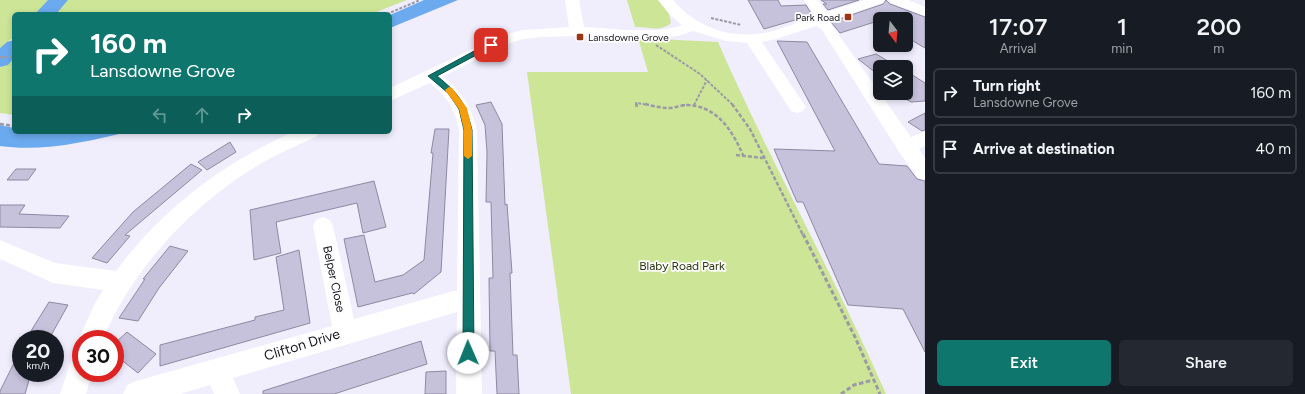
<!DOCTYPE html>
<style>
body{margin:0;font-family:Figtree,sans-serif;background:#242831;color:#f1f3f6;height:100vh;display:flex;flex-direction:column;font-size:15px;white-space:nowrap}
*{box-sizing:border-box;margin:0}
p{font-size:13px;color:#9ea1a6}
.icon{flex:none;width:22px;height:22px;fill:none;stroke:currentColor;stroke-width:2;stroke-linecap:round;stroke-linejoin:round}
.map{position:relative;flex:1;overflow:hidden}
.panel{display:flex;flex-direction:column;background:#171b24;width:380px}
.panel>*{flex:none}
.guide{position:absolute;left:12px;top:12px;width:380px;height:122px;border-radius:6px;box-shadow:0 2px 6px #0003;background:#0f766e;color:#fff;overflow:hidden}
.needle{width:26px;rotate:164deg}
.buttons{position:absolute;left:873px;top:12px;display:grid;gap:8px}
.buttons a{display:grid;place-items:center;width:40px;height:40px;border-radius:6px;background:#171b24;box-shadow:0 2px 6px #0003;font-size:20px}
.speed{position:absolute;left:12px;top:330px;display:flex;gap:8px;font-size:20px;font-weight:700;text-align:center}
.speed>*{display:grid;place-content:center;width:52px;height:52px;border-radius:50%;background:#171b24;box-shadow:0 2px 6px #0003;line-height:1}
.speed small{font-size:10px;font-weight:400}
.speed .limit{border:6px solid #d22;background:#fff;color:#111}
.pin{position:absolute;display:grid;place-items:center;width:34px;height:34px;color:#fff;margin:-17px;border-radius:8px;box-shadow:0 2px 6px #0006}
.me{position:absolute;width:44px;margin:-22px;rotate:359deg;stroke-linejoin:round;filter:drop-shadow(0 0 3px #0008)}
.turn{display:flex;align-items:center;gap:14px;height:84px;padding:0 12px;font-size:18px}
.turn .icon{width:52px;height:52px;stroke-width:2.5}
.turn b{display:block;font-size:28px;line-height:34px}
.lanes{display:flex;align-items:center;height:38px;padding:0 12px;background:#0003;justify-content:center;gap:20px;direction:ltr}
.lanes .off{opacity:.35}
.eta{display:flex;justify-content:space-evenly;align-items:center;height:68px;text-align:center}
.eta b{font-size:24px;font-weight:600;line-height:28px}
.button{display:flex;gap:8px;margin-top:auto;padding:8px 12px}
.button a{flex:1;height:46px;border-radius:6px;background:#0f766e;color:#fff;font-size:16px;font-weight:600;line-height:46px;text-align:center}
.button a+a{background:#242831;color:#f1f3f6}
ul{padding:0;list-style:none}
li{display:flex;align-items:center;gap:12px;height:50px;margin:0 8px 6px;padding:0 4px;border:2px solid #363941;border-radius:6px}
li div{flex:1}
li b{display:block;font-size:15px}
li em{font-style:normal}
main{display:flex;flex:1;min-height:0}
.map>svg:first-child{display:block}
.green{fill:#cce597}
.water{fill:#6baaee}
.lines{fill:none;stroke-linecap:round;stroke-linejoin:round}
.river{fill:#6baaee;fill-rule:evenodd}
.building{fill:#c7c2dc;stroke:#8e89a1}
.path-far2{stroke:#9c9aa7;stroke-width:2;stroke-dasharray:3 1.5;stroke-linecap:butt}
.path-far1{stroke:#9c9aa7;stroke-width:2.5;stroke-dasharray:4 2;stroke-linecap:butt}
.path{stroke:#9c9aa7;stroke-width:3;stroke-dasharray:4.5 2.5;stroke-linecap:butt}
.minor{fill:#fff;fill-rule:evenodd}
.route{fill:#0f766e;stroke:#0a4d48}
.slow{fill:#f59e0b}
.poi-dot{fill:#9c3612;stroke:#fdfdfd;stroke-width:1.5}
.labels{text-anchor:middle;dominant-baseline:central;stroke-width:3.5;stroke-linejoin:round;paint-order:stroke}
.far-poi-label{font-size:10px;fill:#17161f;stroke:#fdfdfd;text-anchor:end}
.park-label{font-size:12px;fill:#2d3712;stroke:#fdfdfd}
.street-label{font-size:12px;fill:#17161f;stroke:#fdfdfd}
.near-street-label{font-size:14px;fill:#17161f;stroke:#fdfdfd}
</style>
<main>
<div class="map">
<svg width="925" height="394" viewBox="0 0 925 394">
<rect width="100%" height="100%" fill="#f0edfd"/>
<path class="green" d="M0 0H50L36 14H14V36L0 50Z
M65 0H407L371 14H51Z
M627 0H660L669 13 671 23C660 33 648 26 635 27Z
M638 38 718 42C770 161 834 275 886 394H571L527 72H648Z
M14 53V115L0 113V68Z"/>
<path class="water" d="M424 0H458L390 28V15Z
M0 125 14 128V132H127C87 142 42 152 0 146Z"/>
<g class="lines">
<path class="river" d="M48 0H68L56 14H35Z
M14 40V58L8 65 0 67V48L7 42Z"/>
</g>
<path class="building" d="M748 0H778L781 6 806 5 812 15 764 29Z
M821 0H859L828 10 823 4H827Z
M886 0 890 4 925 17V48L906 37V12L840 33 831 22 883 4Z
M777 41 807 42 879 164 907 166 917 179 925 181V352L903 309 848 305 803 202H797L774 149 835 151Z
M876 54 898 67H880V76L858 59Z
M906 71 925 83V101L911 102 906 99Z
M491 102 502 124 505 205 507 204 512 273H510L513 355H517L519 394H497L495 351H490L489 278H493L491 202H486L487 152 485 125 476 105Z
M925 113V130L922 131 908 122Z
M435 129H449L441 272 414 294 412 293 358 307 344 239 364 235 375 282 403 275 424 260 433 153H431Z
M230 142 236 152 207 170 198 162Z
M191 164 202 170 125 235 130 236 107 263 92 258 133 212Z
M16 169H36L28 180H7Z
M374 181 386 227 363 233 357 203 276 222 281 253 254 260 250 210Z
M0 205H25L19 214 69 216 60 228 0 227Z
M170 246 188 251 159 288 138 321 119 318 145 279H143Z
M299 250 310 323 160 366V345L255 320V317L284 310 276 257Z
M49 302 68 305 49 339H26Z
M127 332 156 354 138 373 115 355V343Z
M421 341 427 364 334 394H263V391Z
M21 349V373H31L25 394H0V391Z
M446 371V394H425L426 372Z"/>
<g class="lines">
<path class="path-far2" d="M387 14 420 0
M711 18 741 25
M656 45 700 74 733 105
M0 57H14
M637 105 636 103 649 105
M682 105H691
M694 105 707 80"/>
<path class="path-far1" d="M636 104 637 107
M645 104C653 106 661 108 669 108 675 108 681 105 687 105 717 106 732 130 743 155
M732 104 750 129 803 235
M0 124 14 126
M736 155 763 158"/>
<path class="path" d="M803 234 855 337 880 394
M841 394 854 385 873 380"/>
<path class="minor" d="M565 0H579L584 27C611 28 658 35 682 25L670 15 658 0H673C697 28 732 40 769 32 785 28 800 21 815 16L804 0H818L827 12 864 0H885L883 3 829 21 911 137 925 131V146L919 149 925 158V180L918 178 899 152 822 30 816 26 776 39 762 42 806 107 803 111 797 113 791 111 747 43 726 41 693 31 678 36 660 38 582 36 542 37 523 39 501 46 443 77C462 91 471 107 477 130L482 394H456L457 312 233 378 240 394H214L210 385 180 394H123L127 385 136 381 332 326 313 226 316 220 323 217 330 220 333 226 354 319 457 290 459 130C454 107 448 98 430 83L390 101V88L500 36 523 30 569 27Z
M889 0H908L925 7V16L891 3Z
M293 132H319L316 137C298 145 279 153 262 163 194 203 134 266 103 339H81V344L79 339 94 305 103 290 53 283 0 259V240L55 263 116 271C162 209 223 163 293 132Z
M81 354V373H92L86 394H60L72 358Z"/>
</g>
<path class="route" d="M489 43 495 45 437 76C459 94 465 102 472 130L474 353 472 357 468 358 464 357 463 353 464 130 459 109 448 93 428 76Z"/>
<path class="slow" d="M449 87 452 88 467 108 472 130V156L468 159 464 156V130L459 109 445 90Z"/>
<g class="poi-dot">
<rect x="844" y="13" width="8" height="8" rx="2"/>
<rect x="576" y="33" width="8" height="8" rx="2"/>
</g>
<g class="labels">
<g class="far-poi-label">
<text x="840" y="17">Park Road</text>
<text x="588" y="37" text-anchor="start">Lansdowne Grove</text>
</g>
<g class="park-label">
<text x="682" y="266">Blaby Road Park</text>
</g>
<g class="street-label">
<text transform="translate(334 279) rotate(78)">Belper Close</text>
</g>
<g class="near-street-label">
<text transform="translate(302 345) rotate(-17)">Clifton Drive</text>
</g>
</g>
</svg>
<div class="buttons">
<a><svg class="needle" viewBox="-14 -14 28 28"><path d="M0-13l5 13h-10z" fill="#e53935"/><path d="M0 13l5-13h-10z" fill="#9ea1a6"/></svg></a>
<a><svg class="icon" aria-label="layers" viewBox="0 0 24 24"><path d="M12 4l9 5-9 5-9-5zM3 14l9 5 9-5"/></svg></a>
</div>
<div class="speed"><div>20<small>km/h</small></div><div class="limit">30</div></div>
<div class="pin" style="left:491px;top:45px;background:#d93025"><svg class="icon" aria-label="arrive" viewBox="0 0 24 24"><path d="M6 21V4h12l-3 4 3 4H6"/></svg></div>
<svg class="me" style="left:468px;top:353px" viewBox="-20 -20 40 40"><circle r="19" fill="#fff"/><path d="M0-13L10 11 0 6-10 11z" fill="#0f766e"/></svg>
<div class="guide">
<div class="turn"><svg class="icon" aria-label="right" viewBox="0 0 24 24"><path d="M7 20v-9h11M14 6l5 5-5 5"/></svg><div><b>160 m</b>Lansdowne Grove</div></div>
<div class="lanes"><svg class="icon off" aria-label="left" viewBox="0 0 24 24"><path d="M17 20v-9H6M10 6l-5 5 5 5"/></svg><svg class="icon off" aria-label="ahead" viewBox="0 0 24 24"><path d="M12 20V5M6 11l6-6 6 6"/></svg><svg class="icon" aria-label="right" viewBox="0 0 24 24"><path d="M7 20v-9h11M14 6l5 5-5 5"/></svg></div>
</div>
</div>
<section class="panel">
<div class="eta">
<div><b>17:07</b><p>Arrival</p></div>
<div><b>1</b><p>min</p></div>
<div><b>200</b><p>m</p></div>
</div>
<ul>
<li><svg class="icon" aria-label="right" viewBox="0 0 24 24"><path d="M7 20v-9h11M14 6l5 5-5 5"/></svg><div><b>Turn right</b><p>Lansdowne Grove</p></div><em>160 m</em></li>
<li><svg class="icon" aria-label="arrive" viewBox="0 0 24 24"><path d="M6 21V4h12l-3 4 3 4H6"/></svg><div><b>Arrive at destination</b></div><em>40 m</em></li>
</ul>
<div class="button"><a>Exit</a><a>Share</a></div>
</section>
</main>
